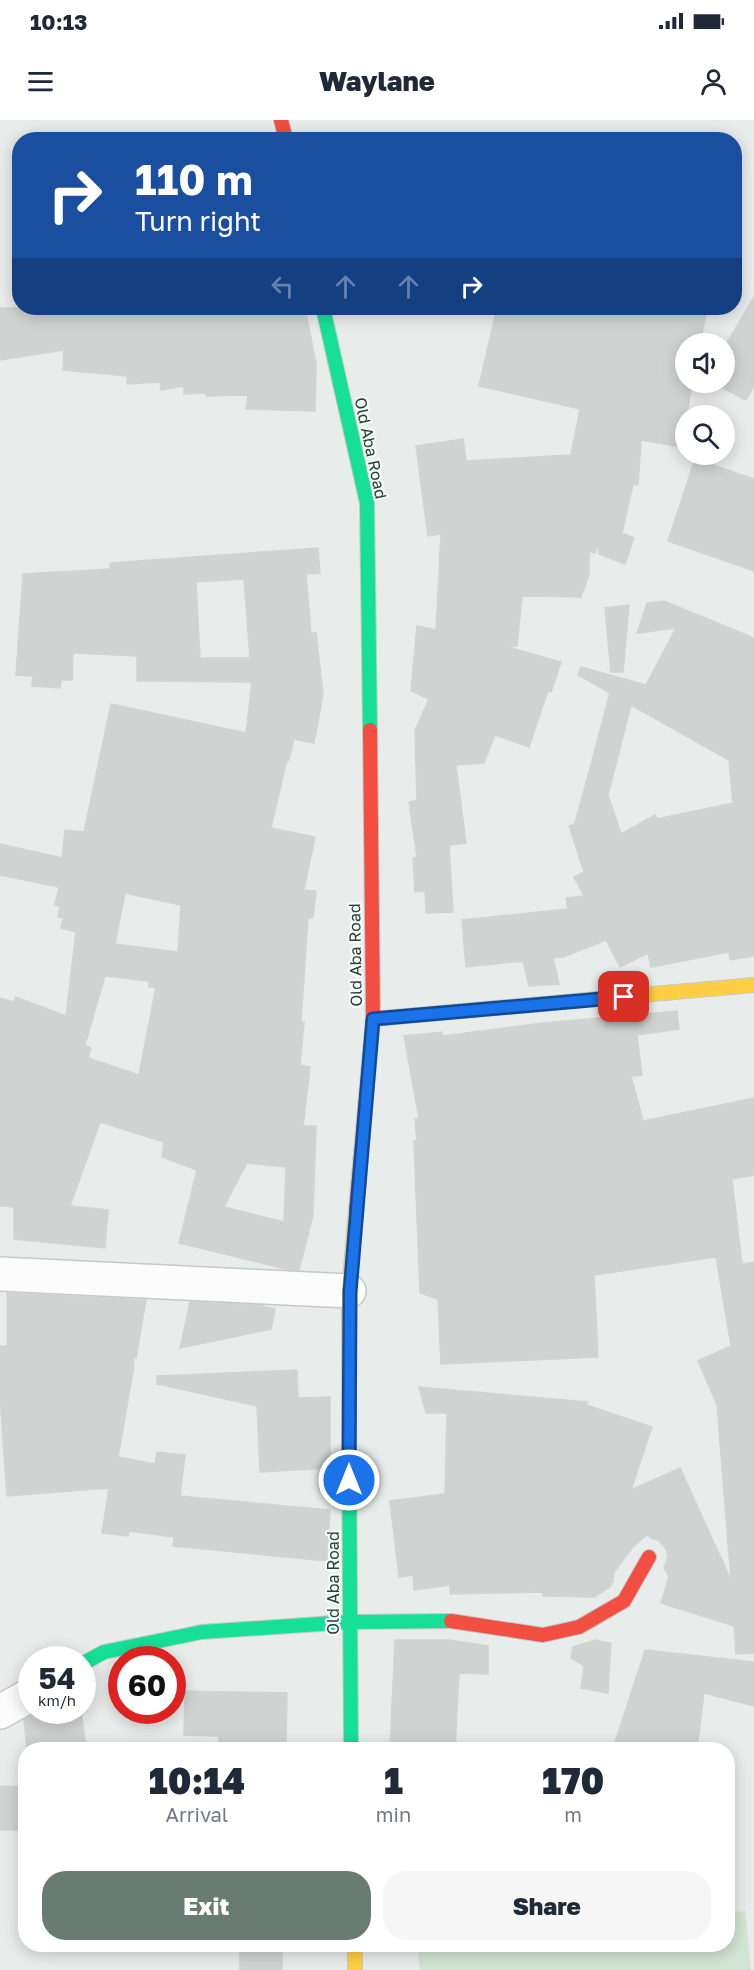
<!DOCTYPE html>
<style>
body{margin:0;font-family:"Golos Text",sans-serif;background:#f6f6f7;color:#1f2937;height:100vh;display:flex;flex-direction:column;font-size:22px;white-space:nowrap}
*{box-sizing:border-box;margin:0}
p{font-size:20px;color:#747a83}
.icon{flex:none;width:33px;height:33px;fill:none;stroke:currentColor;stroke-width:2;stroke-linecap:round;stroke-linejoin:round}
.map{position:relative;flex:1;overflow:hidden}
.panel{position:absolute;left:18px;top:1622px;width:717px;height:210px;display:flex;flex-direction:column;background:#fff;border-radius:24px;box-shadow:0 3px 15px #0003}
.panel>*{flex:none}
.hud{position:absolute;left:12px;top:12px;width:730px;height:183px;border-radius:24px;box-shadow:0 3px 15px #0003;background:#1a4fa0;color:#fff;overflow:hidden}
.tools{position:absolute;left:675px;top:213px;display:grid;gap:12px}
.tools a{display:grid;place-items:center;width:60px;height:60px;border-radius:50%;background:#fff;box-shadow:0 3px 15px #0003;font-size:30px}
.speed{position:absolute;left:18px;top:1526px;display:flex;gap:12px;font-size:30px;font-weight:700;text-align:center}
.speed>*{display:grid;place-content:center;width:78px;height:78px;border-radius:50%;background:#fff;box-shadow:0 3px 15px #0003;line-height:1}
.speed small{font-size:15px;font-weight:400}
.speed .limit{border:9px solid #d22;background:#fff;color:#111}
.pin{position:absolute;display:grid;place-items:center;width:51px;height:51px;color:#fff;margin:-26px;border-radius:12px;box-shadow:0 3px 9px #0006}
.me{position:absolute;width:66px;margin:-33px;rotate:0deg;stroke-linejoin:round;filter:drop-shadow(0 0 4px #0008)}
.turn{display:flex;align-items:center;gap:21px;height:126px;padding:0 24px;font-size:27px}
.turn .icon{width:78px;height:78px;stroke-width:2.5}
.turn b{display:block;font-size:42px;line-height:51px}
.lanes{display:flex;align-items:center;height:57px;padding:0 24px;background:#0003;justify-content:center;gap:30px;direction:ltr}
.lanes .off{opacity:.35}
.eta{display:flex;justify-content:space-evenly;align-items:center;height:102px;text-align:center}
.eta b{font-size:36px;font-weight:800;line-height:42px}
.cta{display:flex;gap:12px;margin-top:auto;padding:12px 24px}
.cta a{flex:1;height:69px;border-radius:24px;background:#697c74;color:#fff;font-size:24px;font-weight:800;line-height:69px;text-align:center}
.cta a+a{background:#f6f6f7;color:#1f2937}
.status{display:flex;justify-content:space-between;align-items:center;height:42px;padding:0 30px;background:#fff;direction:ltr}
.status svg{height:16px;fill:currentColor}
header{display:flex;justify-content:space-between;align-items:center;height:78px;padding:0 24px;background:#fff;font-size:27px;font-weight:800}
.map>svg:first-child{display:block}
.green{fill:#d2e4d4}
.building{fill:#cfd3d1;stroke:#d0d5d2;stroke-width:1.5;fill-rule:evenodd}
.lines{fill:none;stroke-linecap:round;stroke-linejoin:round}
.street-casing{stroke:#c5c9c7;stroke-width:36}
.fast-casing{stroke:#c3cac7;stroke-width:16}
.slow-casing{stroke:#c3cac7;stroke-width:16}
.jam-casing{stroke:#c3cac7;stroke-width:16}
.street{stroke:#fcfcfc;stroke-width:33}
.fast{stroke:#16e098;stroke-width:14}
.slow{stroke:#ffcf43;stroke-width:14}
.jam{stroke:#f24e42;stroke-width:14}
.route-casing{stroke:#114b97;stroke-width:15}
.route{stroke:#1a73e8;stroke-width:10}
.labels{text-anchor:middle;dominant-baseline:central;stroke-width:4.5;stroke-linejoin:round;paint-order:stroke}
.street-label{font-size:16px;fill:#254034;stroke:#f6faf8}
</style>
<div class="status"><b>10:13</b><svg viewBox="0 0 49 12"><path d="M0 12V9h3v3zM5 12V6h3v6zM10 12V3h3v9zM15 12V0h3v12zM26 1h20v11H26zM47 4h2v5h-2z"/></svg></div>
<header><svg class="icon" aria-label="menu" viewBox="0 0 24 24"><path d="M4 6h16M4 12h16M4 18h16"/></svg>Waylane<svg class="icon" aria-label="person" viewBox="0 0 24 24"><circle cx="12" cy="8" r="4"/><path d="M4 21q1-7 8-7t8 7"/></svg></header>
<div class="map">
<svg width="754" height="1850" viewBox="0 0 754 1850">
<rect width="100%" height="100%" fill="#e8ecea"/>
<path class="green" d="M745 1791 751 1850H420L417 1826 440 1824H728V1793Z"/>
<path class="building" d="M754 177V266L746 280 711 262H724V228Z
M0 188H305L316 243 315 291 246 289 248 275 206 276V273L184 274V266L161 270 160 262 127 264V256L63 250 64 230 0 240Z
M497 188H707L700 224H686V262H693L680 327 641 320 638 365 633 364 622 413 634 418 625 444 599 434 598 424 595 433 589 431V454L581 477 522 476 517 526 508 527 561 542 551 572 548 571 529 627 495 615 484 643 456 645 466 723 449 725 453 792 426 793 425 771 415 772 413 738 417 737 409 682 417 680 415 610 429 579 411 571 417 506 436 510 441 414 428 416 416 326 463 319 466 341 571 335 580 289 479 266Z
M695 339 754 359V451L668 421Z
M318 428 320 453 306 454 311 514 316 512 323 574 314 623 294 619 289 640 287 639 271 708 315 717 304 770 316 771 313 798H308L301 902H304L300 945 310 947 303 1006H316L313 1095 299 1150 286 1149 179 1123 197 1050 162 1037 164 1022 100 1002 70 1086 108 1090 105 1128 14 1119V1087L0 1086V878L14 882 16 877 66 896 76 812 61 808 63 798 58 797 60 786 55 785 59 767 0 755V724L62 738 65 710 84 712 111 584 246 613 252 562 137 561V536L73 533 72 560H61L60 568 32 566 33 556 16 555 23 454 110 449V443ZM244 459 250 538H200L196 462ZM125 773 181 785 178 832 115 824ZM105 856 149 861V867H156L139 955 88 938 91 928 85 925ZM247 1043 286 1047 284 1102 224 1087Z
M664 481 754 518V836L730 840 729 832 651 847 648 833 620 847 606 820 563 837 553 838 559 864 529 866 523 841 466 847 462 800 568 789 566 778 584 776 574 757 584 752 569 706 575 704 610 573 578 555 581 547 646 565 676 508 637 513 647 483ZM631 585 729 640 733 683 657 699 655 695 621 714 608 675Z
M629 485 623 552H611L605 488Z
M677 891 679 909 637 915 642 955 631 956 643 1001 754 978V1055L732 1059 742 1144 754 1142V1533L736 1534 734 1506 661 1483 669 1457 664 1448 668 1436 665 1427 658 1420 650 1418 648 1414 633 1427 614 1452 613 1462 610 1467 594 1477 543 1476V1472L450 1474V1465L414 1470 413 1455 399 1457 390 1381 445 1374 447 1293H426L419 1267 587 1282 586 1285 652 1307 631 1370 680 1348 731 1460 717 1285 698 1241 731 1226 716 1137 594 1155 598 1237 441 1244 438 1179 420 1173 414 1021H417L415 999 419 998 404 916 442 912 443 916 543 903Z
M7 1173 146 1180 136 1238H133L134 1246 118 1337 155 1344 157 1332 185 1335 180 1376 330 1390 327 1441 173 1426 174 1417 129 1411 128 1416 102 1413 109 1368 7 1376 0 1277V1226H7Z
M190 1182 257 1185 275 1189 271 1209 180 1228Z
M297 1250 298 1278 330 1277V1348L260 1352 257 1286 157 1264V1256Z
M395 1520H449L488 1526V1554L459 1553 455 1629H390Z
M595 1520 611 1523 608 1573 581 1568 584 1546 571 1538 573 1527Z
M645 1530 754 1542V1586L704 1573 697 1629H613Z
M185 1571 287 1573 286 1629H219V1616L184 1615Z
M56 1590H81L86 1629H27L24 1600 37 1592Z
M0 1666 26 1667V1710H0Z
M240 1824H282V1850H240Z"/>
<g class="lines">
<g class="street-casing">
<path id="street" d="M0 1154 349 1171
M0 1592 32 1574"/>
</g>
<g class="fast-casing">
<path id="fast" d="M323 188 367 383 370 610
M349 1328 351 1629
M82 1544 104 1532 202 1512 349 1502 451 1501"/>
</g>
<g class="slow-casing">
<path id="slow" d="M373 899 754 865
M349 1328V1171L356 1090
M355 1824V1850"/>
</g>
<g class="jam-casing">
<path id="jam" d="M281 0 286 20
M356 1090 373 899 370 610
M451 1501 543 1515 579 1507 624 1481 649 1437"/>
</g>
<use href="#street" class="street"/>
<use href="#fast" class="fast"/>
<use href="#slow" class="slow"/>
<use href="#jam" class="jam"/>
</g>
<g class="lines">
<g class="route-casing">
<path id="route" d="M349 1360 350 1172 373 899 624 877"/>
</g>
<use href="#route" class="route"/>
</g>
<g class="labels">
<g class="street-label">
<text transform="translate(371 328) rotate(78)">Old Aba Road</text>
<text transform="translate(355 835) rotate(-91)">Old Aba Road</text>
<text transform="translate(333 1463) rotate(-90)">Old Aba Road</text>
</g>
</g>
</svg>
<div class="tools">
<a><svg class="icon" aria-label="sound" viewBox="0 0 24 24"><path d="M4 9h4l5-4v14l-5-4H4zM17 9q2 3 0 6"/></svg></a>
<a><svg class="icon" aria-label="search" viewBox="0 0 24 24"><circle cx="10" cy="10" r="6"/><path d="M15 15l6 6"/></svg></a>
</div>
<div class="speed"><div>54<small>km/h</small></div><div class="limit">60</div></div>
<div class="pin" style="left:624px;top:877px;background:#d93025"><svg class="icon" aria-label="arrive" viewBox="0 0 24 24"><path d="M6 21V4h12l-3 4 3 4H6"/></svg></div>
<svg class="me" style="left:349px;top:1360px" viewBox="-20 -20 40 40"><circle r="17" fill="#1a73e8" stroke="#fff" stroke-width="3"/><path d="M0-11L8 9 0 5-8 9z" fill="#fff"/></svg>
<div class="hud">
<div class="turn"><svg class="icon" aria-label="right" viewBox="0 0 24 24"><path d="M7 20v-9h11M14 6l5 5-5 5"/></svg><div><b>110 m</b>Turn right</div></div>
<div class="lanes"><svg class="icon off" aria-label="left" viewBox="0 0 24 24"><path d="M17 20v-9H6M10 6l-5 5 5 5"/></svg><svg class="icon off" aria-label="ahead" viewBox="0 0 24 24"><path d="M12 20V5M6 11l6-6 6 6"/></svg><svg class="icon off" aria-label="ahead" viewBox="0 0 24 24"><path d="M12 20V5M6 11l6-6 6 6"/></svg><svg class="icon" aria-label="right" viewBox="0 0 24 24"><path d="M7 20v-9h11M14 6l5 5-5 5"/></svg></div>
</div>
<section class="panel">
<div class="eta">
<div><b>10:14</b><p>Arrival</p></div>
<div><b>1</b><p>min</p></div>
<div><b>170</b><p>m</p></div>
</div>
<div class="cta"><a>Exit</a><a>Share</a></div>
</section>
</div>
